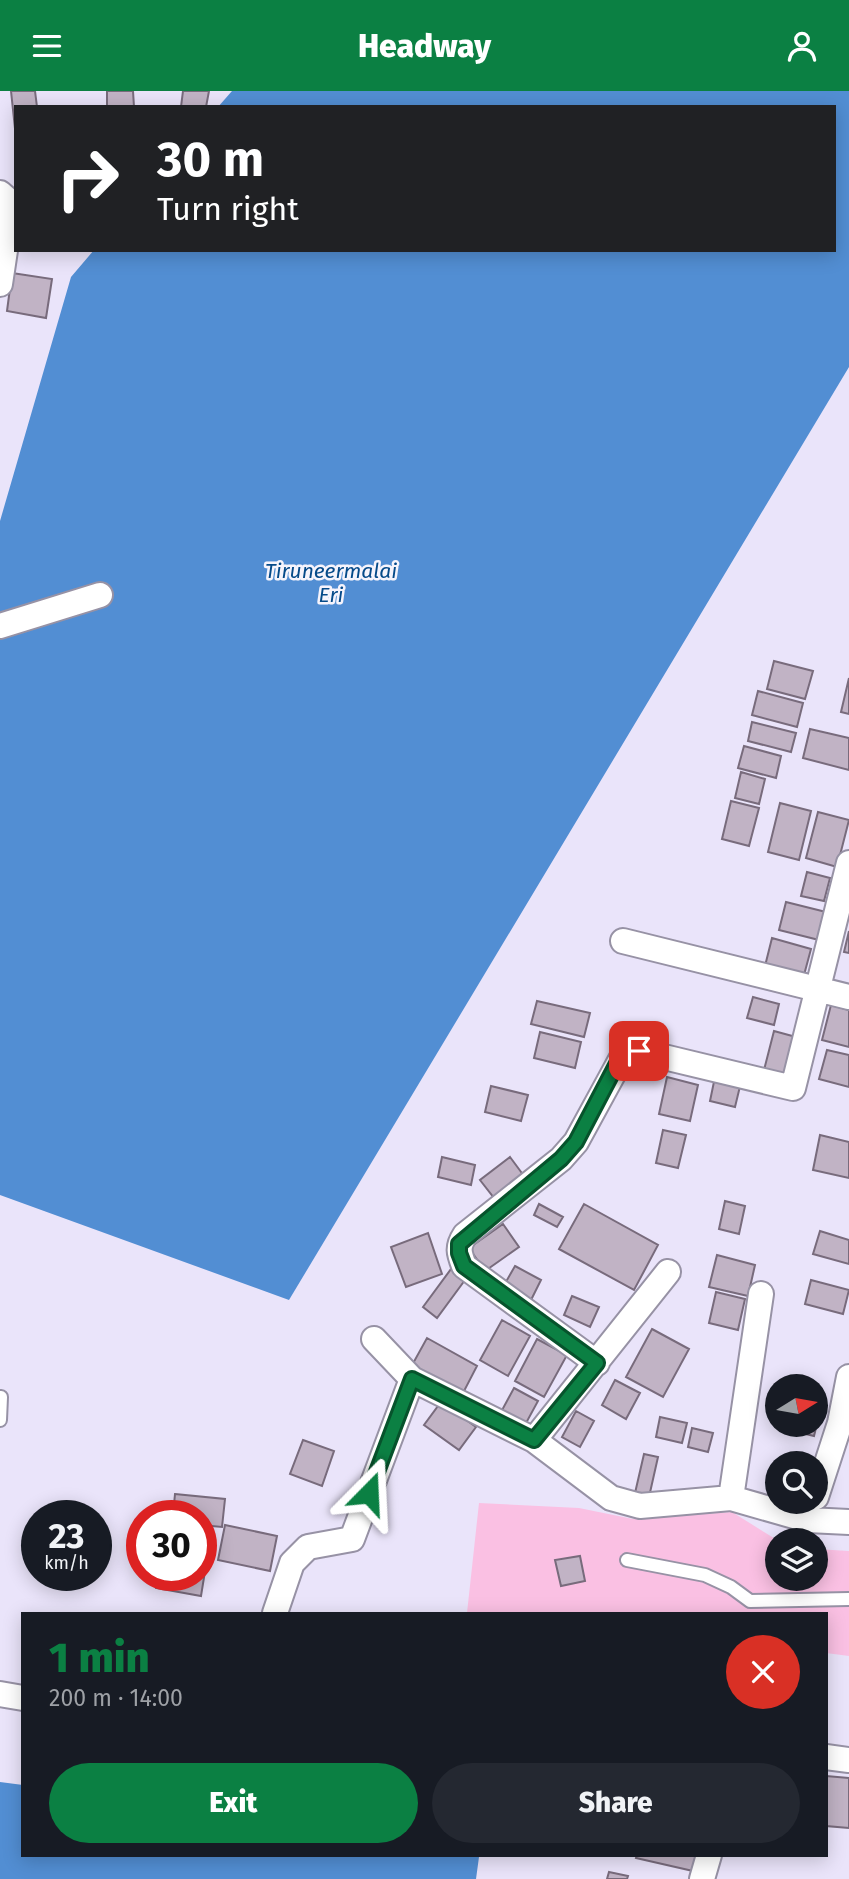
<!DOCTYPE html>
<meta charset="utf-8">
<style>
body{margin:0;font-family:"Fira Sans",sans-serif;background:#242831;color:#f1f3f6;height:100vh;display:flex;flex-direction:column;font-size:26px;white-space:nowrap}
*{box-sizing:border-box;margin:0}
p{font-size:23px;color:#9ea1a6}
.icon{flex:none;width:38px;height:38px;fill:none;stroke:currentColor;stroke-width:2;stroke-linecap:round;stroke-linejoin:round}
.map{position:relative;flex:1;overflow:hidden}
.drawer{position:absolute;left:21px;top:1521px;width:807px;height:245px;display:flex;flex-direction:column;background:#171b24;border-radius:0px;box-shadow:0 4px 18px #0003}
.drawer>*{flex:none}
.banner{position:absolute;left:14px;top:14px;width:822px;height:147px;border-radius:0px;box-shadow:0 4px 18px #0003;background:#202124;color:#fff;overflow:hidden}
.needle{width:46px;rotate:79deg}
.controls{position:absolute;left:765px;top:1283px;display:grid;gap:14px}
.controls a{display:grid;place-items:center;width:63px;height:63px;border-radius:50%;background:#171b24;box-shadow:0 4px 18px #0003;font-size:35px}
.speed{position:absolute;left:21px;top:1409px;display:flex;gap:14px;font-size:35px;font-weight:700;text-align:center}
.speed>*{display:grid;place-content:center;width:91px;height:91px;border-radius:50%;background:#171b24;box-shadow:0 4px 18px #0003;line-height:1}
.speed small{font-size:18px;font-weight:400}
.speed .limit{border:10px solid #d22;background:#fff;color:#111}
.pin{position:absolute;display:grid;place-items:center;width:60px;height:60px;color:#fff;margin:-30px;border-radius:14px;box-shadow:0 4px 10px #0006}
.me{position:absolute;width:77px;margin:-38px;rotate:21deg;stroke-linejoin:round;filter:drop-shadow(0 0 5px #0008)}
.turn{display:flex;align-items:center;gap:24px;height:147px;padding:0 28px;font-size:32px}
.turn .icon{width:91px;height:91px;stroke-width:2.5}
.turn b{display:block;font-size:49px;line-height:60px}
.round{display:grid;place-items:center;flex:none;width:74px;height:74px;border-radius:37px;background:#242831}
.summary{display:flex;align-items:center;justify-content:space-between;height:119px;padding:0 28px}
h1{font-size:42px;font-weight:800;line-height:52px;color:#0b8043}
.action{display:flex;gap:14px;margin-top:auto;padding:14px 28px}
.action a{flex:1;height:80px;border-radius:42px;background:#0b8043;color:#fff;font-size:28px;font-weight:800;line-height:80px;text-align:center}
.action a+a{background:#242831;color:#f1f3f6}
header{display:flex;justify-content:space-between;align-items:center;height:91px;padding:0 28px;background:#0b8043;color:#fff;font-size:32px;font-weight:800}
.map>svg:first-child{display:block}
.green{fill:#fac0e3}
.water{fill:#528ed3}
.building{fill:#c1b3c5;stroke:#786b7c;stroke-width:2}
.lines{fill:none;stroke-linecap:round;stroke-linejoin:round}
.service-casing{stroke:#9792a5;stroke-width:16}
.minor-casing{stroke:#9792a5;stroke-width:28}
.service{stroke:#fff;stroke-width:12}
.minor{stroke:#fff;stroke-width:24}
.route-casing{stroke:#07532c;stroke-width:18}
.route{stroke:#0b8043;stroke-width:12}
.labels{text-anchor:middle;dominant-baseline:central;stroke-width:5;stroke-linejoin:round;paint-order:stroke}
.water-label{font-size:21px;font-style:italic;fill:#054a89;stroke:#f6f4fc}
</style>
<header><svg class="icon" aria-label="menu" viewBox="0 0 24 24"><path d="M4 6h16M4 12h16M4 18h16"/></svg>Headway<svg class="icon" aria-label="person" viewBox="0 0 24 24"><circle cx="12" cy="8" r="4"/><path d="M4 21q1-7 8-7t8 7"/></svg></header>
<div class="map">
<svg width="849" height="1788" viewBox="0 0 849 1788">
<rect width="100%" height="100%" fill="#eae4fa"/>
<path class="green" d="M479 1412 579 1417 633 1428 732 1421 777 1449V1488H816V1458L849 1460V1565L826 1562V1522H467Z"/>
<path class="water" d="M232 0H849V276L289 1209 0 1104V430L71 186 94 159H835V16H218Z
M0 1691 23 1694V1764H466L479 1766 476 1788H0Z"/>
<path class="building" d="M11 0H35L37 16H16V47Z
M107 0H133L134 16H107Z
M183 0H209L206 16H181Z
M12 182 52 188 46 227 7 220Z
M774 570 813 580 805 608 767 598Z
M849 587V623L841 621Z
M758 600 803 612 797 636 752 624Z
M752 631 796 642 791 661 748 650Z
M810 638 849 647V679L803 667Z
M744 655 781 665 776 687 738 677Z
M741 681 765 688 759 713 735 707Z
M731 710 759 717 749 755 722 748Z
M780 712 811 720 799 769 768 761Z
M818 721 849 729 837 776 806 767Z
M807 781 830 787 824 810 801 805Z
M786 811 826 821 819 849 779 839Z
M849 840V862L844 861Z
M772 847 811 858 804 884 765 875Z
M753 906 779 913 774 934 747 927Z
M537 910 590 922 584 946 531 933Z
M831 914 849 919V956L822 949Z
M774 940 796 946 787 985 764 979Z
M540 941 581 951 575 977 534 967Z
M827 959 849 964V996L819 988Z
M716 981 742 987 735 1016 710 1010Z
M667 986 698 994 690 1030 659 1023Z
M491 995 528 1004 521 1030 485 1021Z
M663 1039 686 1044 678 1077 656 1072Z
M820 1044 849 1051V1087L813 1079Z
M442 1066 475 1074 471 1094 438 1086Z
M510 1066 527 1089 498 1112 480 1089Z
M725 1110 745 1115 739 1143 719 1138Z
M539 1113 563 1126 557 1136 534 1124Z
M584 1113 658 1154 634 1199 559 1158Z
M503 1133 519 1156 485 1180 469 1157Z
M820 1140 849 1149V1173L813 1163Z
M428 1142 442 1183 406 1196 391 1156Z
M717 1164 755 1174 748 1205 709 1196Z
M515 1175 541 1189 530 1211 503 1196Z
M451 1178 465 1189 437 1227 423 1216Z
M811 1189 849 1199 843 1223 805 1213Z
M716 1201 745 1208 738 1239 709 1232Z
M572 1205 599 1216 590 1236 564 1224Z
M502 1229 530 1245 508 1285 480 1269Z
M652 1238 689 1258 663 1306 626 1286Z
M427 1247 477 1275 462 1304 411 1276Z
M537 1248 567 1264 544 1306 515 1290Z
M615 1289 640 1302 626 1328 602 1314Z
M514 1297 538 1310 525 1334 501 1321Z
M816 1306 823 1308 814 1345 781 1337 782 1334H816Z
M441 1311 476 1336 459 1359 424 1334Z
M576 1320 594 1330 580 1356 562 1346Z
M660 1326 687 1332 682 1352 656 1346Z
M692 1337 713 1342 708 1361 688 1356Z
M303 1349 334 1360 322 1395 290 1383Z
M644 1363 658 1366 649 1406 635 1402Z
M175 1403 225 1408 222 1436 201 1434V1424H173Z
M225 1434 277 1445 270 1480 218 1469Z
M580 1465 585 1490 561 1495 555 1469Z
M201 1468H207L201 1505 156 1497 158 1484H201Z
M826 1685 849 1687V1737L826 1735Z
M637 1764H696L693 1780 636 1767Z
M609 1781 628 1785 627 1788H607Z"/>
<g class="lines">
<g class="service-casing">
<path id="service" d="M0 1329 1 1306
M627 1469 705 1484 731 1496 750 1510 849 1508"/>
</g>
<g class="minor-casing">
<path id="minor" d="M0 102 8 109 11 119 0 193
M0 535 100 504
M623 850 849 906
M761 1203 731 1407 808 1429 849 1431
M374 1248 412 1288 534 1349 611 1407 640 1415 731 1407
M597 1272 464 1175C459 1162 457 1156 465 1144L561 1068 576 1051 624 963 639 960 793 997 849 772
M534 1349 668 1181
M816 1406 840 1332 849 1286
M275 1522 292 1472 308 1456 352 1448 412 1288
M0 1603 23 1607
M826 1666 849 1669
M702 1788 709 1764"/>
</g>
<use href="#service" class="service"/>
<use href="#minor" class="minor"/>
</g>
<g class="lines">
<g class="route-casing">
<path id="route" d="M369 1402 412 1288 534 1349 597 1272 464 1175 459 1162V1153L561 1068 576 1051 620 967 624 963 639 960"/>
</g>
<use href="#route" class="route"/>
</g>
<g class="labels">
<g class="water-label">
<text x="331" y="480">Tiruneermalai<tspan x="331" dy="24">Eri</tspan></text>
</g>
</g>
</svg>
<div class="controls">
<a><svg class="needle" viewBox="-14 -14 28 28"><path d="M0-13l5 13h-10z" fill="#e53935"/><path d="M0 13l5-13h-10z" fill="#9ea1a6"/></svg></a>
<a><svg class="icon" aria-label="search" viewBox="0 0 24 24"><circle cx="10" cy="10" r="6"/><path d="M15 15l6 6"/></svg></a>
<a><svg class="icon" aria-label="layers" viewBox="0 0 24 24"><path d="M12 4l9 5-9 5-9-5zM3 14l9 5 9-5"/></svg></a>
</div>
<div class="speed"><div>23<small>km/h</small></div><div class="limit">30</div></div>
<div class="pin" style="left:639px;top:960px;background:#d93025"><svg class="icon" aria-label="arrive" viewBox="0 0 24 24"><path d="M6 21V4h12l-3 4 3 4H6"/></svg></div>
<svg class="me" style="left:369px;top:1402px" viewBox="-20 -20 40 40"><path d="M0-17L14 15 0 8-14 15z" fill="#0b8043" stroke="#fff" stroke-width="4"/></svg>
<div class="banner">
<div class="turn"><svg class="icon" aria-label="right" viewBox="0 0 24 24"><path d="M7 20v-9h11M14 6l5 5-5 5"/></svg><div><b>30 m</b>Turn right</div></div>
</div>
<section class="drawer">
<div class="summary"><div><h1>1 min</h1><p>200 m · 14:00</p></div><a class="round" style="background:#d93025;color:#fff"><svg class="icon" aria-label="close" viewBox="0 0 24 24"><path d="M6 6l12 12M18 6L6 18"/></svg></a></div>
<div class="action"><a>Exit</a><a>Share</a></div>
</section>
</div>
